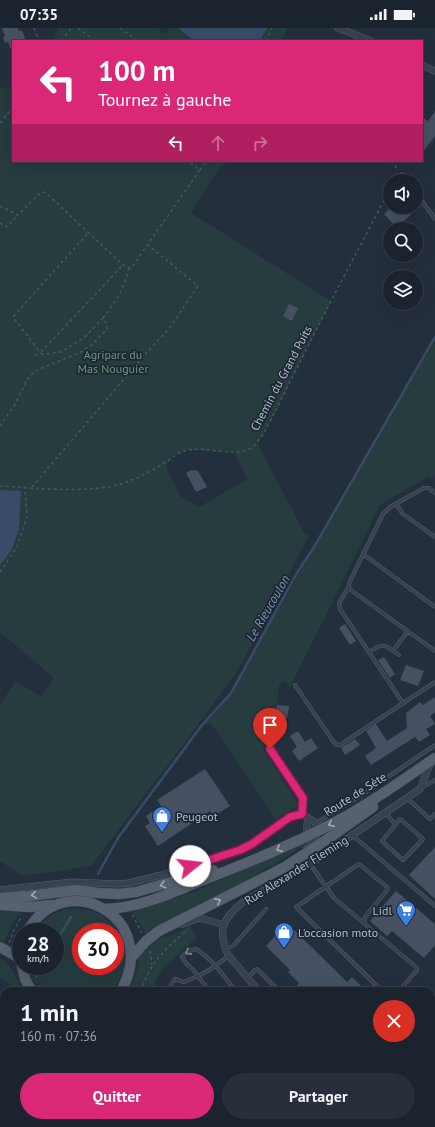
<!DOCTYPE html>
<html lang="fr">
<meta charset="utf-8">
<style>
body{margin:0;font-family:"PT Sans",sans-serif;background:#282f3a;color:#f1f3f6;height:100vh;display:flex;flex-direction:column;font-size:15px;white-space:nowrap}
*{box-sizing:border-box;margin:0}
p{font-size:13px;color:#a0a4aa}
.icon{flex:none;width:22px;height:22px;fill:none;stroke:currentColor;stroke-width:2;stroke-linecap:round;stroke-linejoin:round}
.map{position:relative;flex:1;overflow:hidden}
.side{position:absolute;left:0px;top:959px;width:435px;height:140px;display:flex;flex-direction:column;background:#1b232e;border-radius:12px 12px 0 0;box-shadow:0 4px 16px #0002,0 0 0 1px #39404a}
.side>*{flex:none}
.hud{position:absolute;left:12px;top:12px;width:411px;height:122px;border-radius:0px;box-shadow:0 4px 16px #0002,0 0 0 1px #39404a;background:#db2777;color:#fff;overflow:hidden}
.buttons{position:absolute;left:383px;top:146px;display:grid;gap:8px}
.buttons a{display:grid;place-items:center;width:40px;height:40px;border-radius:50%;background:#1b232e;box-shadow:0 4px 16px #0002,0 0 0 1px #39404a;font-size:20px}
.speed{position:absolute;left:12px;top:895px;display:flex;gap:8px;font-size:20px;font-weight:700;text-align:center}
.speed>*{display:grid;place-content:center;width:52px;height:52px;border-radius:50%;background:#1b232e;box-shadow:0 4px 16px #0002,0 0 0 1px #39404a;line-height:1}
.speed small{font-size:10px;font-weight:400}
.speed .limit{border:6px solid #d22;background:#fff;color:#111}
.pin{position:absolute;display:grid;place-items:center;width:34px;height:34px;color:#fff;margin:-41px -17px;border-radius:50% 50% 50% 0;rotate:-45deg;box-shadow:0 0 4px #0007}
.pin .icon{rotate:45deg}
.me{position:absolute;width:44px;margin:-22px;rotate:74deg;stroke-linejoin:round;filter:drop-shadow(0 0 3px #0008)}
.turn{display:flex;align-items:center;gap:14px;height:84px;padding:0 20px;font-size:18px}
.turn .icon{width:52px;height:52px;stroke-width:2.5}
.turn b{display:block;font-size:28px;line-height:34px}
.lanes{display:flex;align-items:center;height:38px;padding:0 20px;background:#0003;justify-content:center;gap:20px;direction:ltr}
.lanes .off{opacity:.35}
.round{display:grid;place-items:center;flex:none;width:42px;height:42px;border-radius:21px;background:#282f3a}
.overview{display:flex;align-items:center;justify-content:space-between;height:68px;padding:0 20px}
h1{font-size:24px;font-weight:700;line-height:30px}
.cta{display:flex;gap:8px;margin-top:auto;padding:8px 20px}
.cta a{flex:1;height:46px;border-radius:24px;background:#db2777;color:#fff;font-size:16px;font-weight:700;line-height:46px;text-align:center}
.cta a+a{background:#282f3a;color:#f1f3f6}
.status{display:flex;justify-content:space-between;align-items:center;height:28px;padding:0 20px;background:#1b232e;direction:ltr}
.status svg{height:11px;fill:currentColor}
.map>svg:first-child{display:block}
.green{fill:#263c3f;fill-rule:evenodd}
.water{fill:#394c67}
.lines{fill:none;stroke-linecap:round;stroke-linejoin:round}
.stream{stroke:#394c67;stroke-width:2.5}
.building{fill:#455162}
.service-casing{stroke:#565f6c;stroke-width:4}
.minor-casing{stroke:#565f6c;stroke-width:7}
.primary-casing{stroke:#414a57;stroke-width:11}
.path{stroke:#44595c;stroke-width:1.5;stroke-dasharray:3 3;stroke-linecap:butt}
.service{stroke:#38414e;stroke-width:3}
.minor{stroke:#38414e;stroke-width:6}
.primary{stroke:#56606e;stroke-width:10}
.oneway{stroke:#a1aab7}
.oneway2{stroke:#7c8592}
.route-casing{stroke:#8e194d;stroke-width:10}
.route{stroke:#db2777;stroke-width:7}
.labels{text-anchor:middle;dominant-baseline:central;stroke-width:3.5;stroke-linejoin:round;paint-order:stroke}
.park-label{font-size:12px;fill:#6b9a76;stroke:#1d2633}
.street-label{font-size:12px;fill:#b4bcc9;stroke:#1d2633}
.poi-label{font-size:12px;fill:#b4bcc9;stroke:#1d2633;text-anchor:start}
.water-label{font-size:13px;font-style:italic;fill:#7c92b1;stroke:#1d2633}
</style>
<div class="status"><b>07:35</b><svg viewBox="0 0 49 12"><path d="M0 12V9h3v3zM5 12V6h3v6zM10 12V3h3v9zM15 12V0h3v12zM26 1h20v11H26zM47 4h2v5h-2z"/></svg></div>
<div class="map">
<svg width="435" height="1099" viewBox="0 0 435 1099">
<rect width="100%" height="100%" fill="#242f3e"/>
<path class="green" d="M58 0H157L166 6 170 0H288L281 13H53Z
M13 59V133H227L212 151 191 185 331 273 280 375 263 407 257 414 303 503 309 508 236 645 180 721 91 838 23 848 0 833V677L15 653 41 668 54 650 0 604V60ZM189 422 235 424V427L248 451 199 479 181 469 166 438 175 426Z
M435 313V447L432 451 428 449 380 477 290 659 286 653 279 657 273 712 262 719 299 777 275 791 211 695 202 697 231 665 380 404Z
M307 812 305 817 234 860 182 886 146 907 132 883 194 864Z
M69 880C79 881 89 881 99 886 126 899 134 943 110 963H41L32 951 28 938H55V904H34C44 890 52 886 69 880ZM81 904H115V938H81Z
M0 883 21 884C14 893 8 903 5 914L0 912Z
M190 898 197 909 161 942 151 963H128L137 943 139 926 154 912 174 906Z
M0 929C12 938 17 948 20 963L0 950Z
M103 1095H195L194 1099H102Z"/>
<path class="water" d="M180 0H267L260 13H195L179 1Z
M0 462 21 463 19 501 11 523 0 537Z"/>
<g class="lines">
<path class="stream" d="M98 846 118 810 202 697 231 665 297 545 314 519 435 309
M55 915 71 889
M36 949 42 938
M3 1099 4 1095"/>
</g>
<path class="building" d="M2 0H18L19 3 22 2 26 13H13V27L8 14 5 15 3 9 5 8Z
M435 83V108L422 125V89L428 93Z
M391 179H403L411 186 397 200 384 186Z
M289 276 298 280 292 293 283 288Z
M191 442 198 443 207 459 196 464 186 445Z
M345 596 356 613 350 617 339 600Z
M384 629 395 646 390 650 378 632Z
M406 637 424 643 418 658 400 652Z
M435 669V684L430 688 435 696 426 701 430 707 419 714 415 709 371 737 365 728 376 720 366 703 376 696 387 713 407 700 406 685 420 674 423 677Z
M277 677 289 678 287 690H275Z
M298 703 305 714 311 710 318 720 299 733 292 723 297 719 290 708Z
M355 711 360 717 345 727 341 720Z
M205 741 230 778 214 788 210 783 158 818 145 798 150 795 146 788 161 778 157 772Z
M435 819V871L409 847Z
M396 863 435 896V917L424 930 392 903 387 908 370 893Z
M287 895 347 954 352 949 361 958 357 963H303L297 957 299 955 288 944 290 942 266 918Z"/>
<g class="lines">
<g class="service-casing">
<path id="service" d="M402 146 407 153
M416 165 435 191
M396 476 403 486 435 509
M363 526 435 579
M348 560 435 623
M393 623 408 603
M369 624C384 614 386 617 399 627
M295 657 333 713 337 717H340L435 654
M403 675 340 581 339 575 348 560 350 553 383 486 390 479 424 460H429L435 465
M270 721 303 770 302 786
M421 760 435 752
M407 770 430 791 435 786
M385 784 395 796
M400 791 423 811 403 832 382 813Z
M316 795 360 768 435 717
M352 807 435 878
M310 836 334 870 416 939 417 942 399 963
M364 895 365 889 388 861 387 859 359 836 296 879 382 963
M225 921 233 918 266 881
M248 950 255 942 257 941 279 963
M167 963 175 951 184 954C200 948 215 940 228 928
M210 963C204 957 200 951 195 944 191 939 184 935 182 929 185 925 191 922 196 921 213 931 223 948 236 963
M431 1071 435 1070
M335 1095 339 1099
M362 1095 367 1099
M43 1099V1095
M88 1099 89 1095
M433 1099 435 1095"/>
</g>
<g class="minor-casing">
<path id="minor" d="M338 0 371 13
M422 37 435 43
M307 808V796L309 791
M0 862 72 854 117 856 129 855 161 847 219 830 240 822 252 816 290 789 302 786 316 795C318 806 316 813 307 820
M176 896H183L200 890 224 897
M259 963 228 927C217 902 223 890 243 874L310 836 420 761 429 739
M431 1057H435
M203 1095V1099
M327 1099 330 1095"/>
</g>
<g class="primary-casing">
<path id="primary" d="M0 870 29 868 76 862 98 865 119 866 136 864 213 842
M0 877 29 879 53 877
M105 881C139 880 172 865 203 852 250 834 297 815 341 791 374 773 404 751 435 730
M27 904C64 837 162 889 121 963
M0 919 21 931
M132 929 146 913 159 903 285 839 335 806 373 779
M22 938 25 951 32 963
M239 1095 245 1099
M19 1099 20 1095"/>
</g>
<path class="path" d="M34 0 39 13
M78 0 95 13
M120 0 138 13
M62 13 71 0
M266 13 272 0
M0 95 13 79
M391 133 398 142
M200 142 205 135 203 133
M0 178 18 187 39 166 43 164 46 165 123 237 129 240 132 239 200 142 188 133
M0 195 7 199 18 187
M103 290C115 275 125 259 129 240
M41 324 123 237
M42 327 13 289 89 204
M0 398 15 376 27 352 35 343 81 324 92 317 107 301V297L103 290 85 309 61 324 35 327
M0 458C34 460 92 466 124 455 138 450 152 443 164 435 175 429 174 425 188 422 206 418 234 430 251 420 256 417 259 411 263 407L331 273 390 161
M32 459 148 323 168 302 198 258 148 217
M0 544 17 519 27 489 25 459
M132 887 142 905
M9 915 14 902 22 888
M150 923 152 937
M140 963C144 955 148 945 153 937 162 924 175 912 188 902"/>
<use href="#service" class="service"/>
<use href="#minor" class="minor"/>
<use href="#primary" class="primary"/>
</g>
<defs><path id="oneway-chevron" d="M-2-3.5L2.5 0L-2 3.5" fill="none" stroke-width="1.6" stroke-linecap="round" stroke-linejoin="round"/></defs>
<g class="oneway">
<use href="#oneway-chevron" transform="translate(331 796) rotate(153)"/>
<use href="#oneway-chevron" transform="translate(279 821) rotate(156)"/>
<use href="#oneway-chevron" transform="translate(163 857) rotate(165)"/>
<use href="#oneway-chevron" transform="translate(34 867) rotate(171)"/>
<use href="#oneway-chevron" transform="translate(218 873) rotate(-27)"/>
</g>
<use class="oneway2" href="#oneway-chevron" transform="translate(188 924) rotate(151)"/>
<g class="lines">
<g class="route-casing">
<path id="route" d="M190 838 240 822 252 816 290 789 302 786 303 770 270 721"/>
</g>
<use href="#route" class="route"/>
</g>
<defs>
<g id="shop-pin" transform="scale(1)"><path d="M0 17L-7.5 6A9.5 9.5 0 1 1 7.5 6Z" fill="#3f7fe0" stroke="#1d2633"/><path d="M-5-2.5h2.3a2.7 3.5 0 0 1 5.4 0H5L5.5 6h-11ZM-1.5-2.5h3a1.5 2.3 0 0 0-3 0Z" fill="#fff"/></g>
<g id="supermarket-pin" transform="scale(1)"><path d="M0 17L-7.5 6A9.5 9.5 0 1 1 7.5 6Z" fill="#3f7fe0" stroke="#1d2633"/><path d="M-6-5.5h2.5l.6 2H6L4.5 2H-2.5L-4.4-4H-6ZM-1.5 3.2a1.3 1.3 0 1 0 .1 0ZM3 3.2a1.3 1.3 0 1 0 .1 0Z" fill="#fff"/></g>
</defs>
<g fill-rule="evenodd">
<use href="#shop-pin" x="162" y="788"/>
<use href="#supermarket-pin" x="406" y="882"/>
<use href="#shop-pin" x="284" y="904"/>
</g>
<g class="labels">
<g class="park-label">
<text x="113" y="326">Agriparc du<tspan x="113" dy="14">Mas Nouguier</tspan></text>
</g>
<g class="street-label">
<text transform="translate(281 350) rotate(-62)">Chemin du Grand Puits</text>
<text transform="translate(355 766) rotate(-32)">Route de Sète</text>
<text transform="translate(296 842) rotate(-32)">Rue Alexander Fleming</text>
</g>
<g class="poi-label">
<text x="176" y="788">Peugeot</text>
<text x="392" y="882" text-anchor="end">Lidl</text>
<text x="298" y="904">L'occasion moto</text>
</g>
<g class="water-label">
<text transform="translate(268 580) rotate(-60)">Le Rieucoulon</text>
</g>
</g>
</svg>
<div class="buttons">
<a><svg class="icon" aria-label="sound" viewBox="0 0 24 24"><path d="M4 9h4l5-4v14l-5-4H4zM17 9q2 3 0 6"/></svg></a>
<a><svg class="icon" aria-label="search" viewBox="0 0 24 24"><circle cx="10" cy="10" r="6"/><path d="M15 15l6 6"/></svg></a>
<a><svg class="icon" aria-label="layers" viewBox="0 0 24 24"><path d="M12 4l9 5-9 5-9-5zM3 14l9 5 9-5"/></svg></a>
</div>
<div class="speed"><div>28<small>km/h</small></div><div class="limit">30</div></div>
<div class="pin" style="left:270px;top:721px;background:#d93025"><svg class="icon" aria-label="arrive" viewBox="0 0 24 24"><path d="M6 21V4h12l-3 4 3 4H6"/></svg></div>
<svg class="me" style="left:190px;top:838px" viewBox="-20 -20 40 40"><circle r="19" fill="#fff"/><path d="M0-13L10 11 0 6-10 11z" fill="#db2777"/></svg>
<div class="hud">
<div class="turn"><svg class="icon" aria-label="left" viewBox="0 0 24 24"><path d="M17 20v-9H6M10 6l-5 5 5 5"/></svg><div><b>100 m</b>Tournez à gauche</div></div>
<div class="lanes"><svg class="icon" aria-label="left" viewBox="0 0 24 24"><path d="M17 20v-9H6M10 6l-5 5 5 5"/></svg><svg class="icon off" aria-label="ahead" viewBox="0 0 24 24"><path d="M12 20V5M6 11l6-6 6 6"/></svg><svg class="icon off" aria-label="right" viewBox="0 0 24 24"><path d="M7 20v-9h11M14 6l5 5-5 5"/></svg></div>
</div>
<section class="side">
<div class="overview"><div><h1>1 min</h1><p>160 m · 07:36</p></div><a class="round" style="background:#d93025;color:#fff"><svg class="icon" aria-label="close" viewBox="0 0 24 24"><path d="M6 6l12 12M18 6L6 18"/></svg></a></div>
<div class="cta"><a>Quitter</a><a>Partager</a></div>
</section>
</div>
